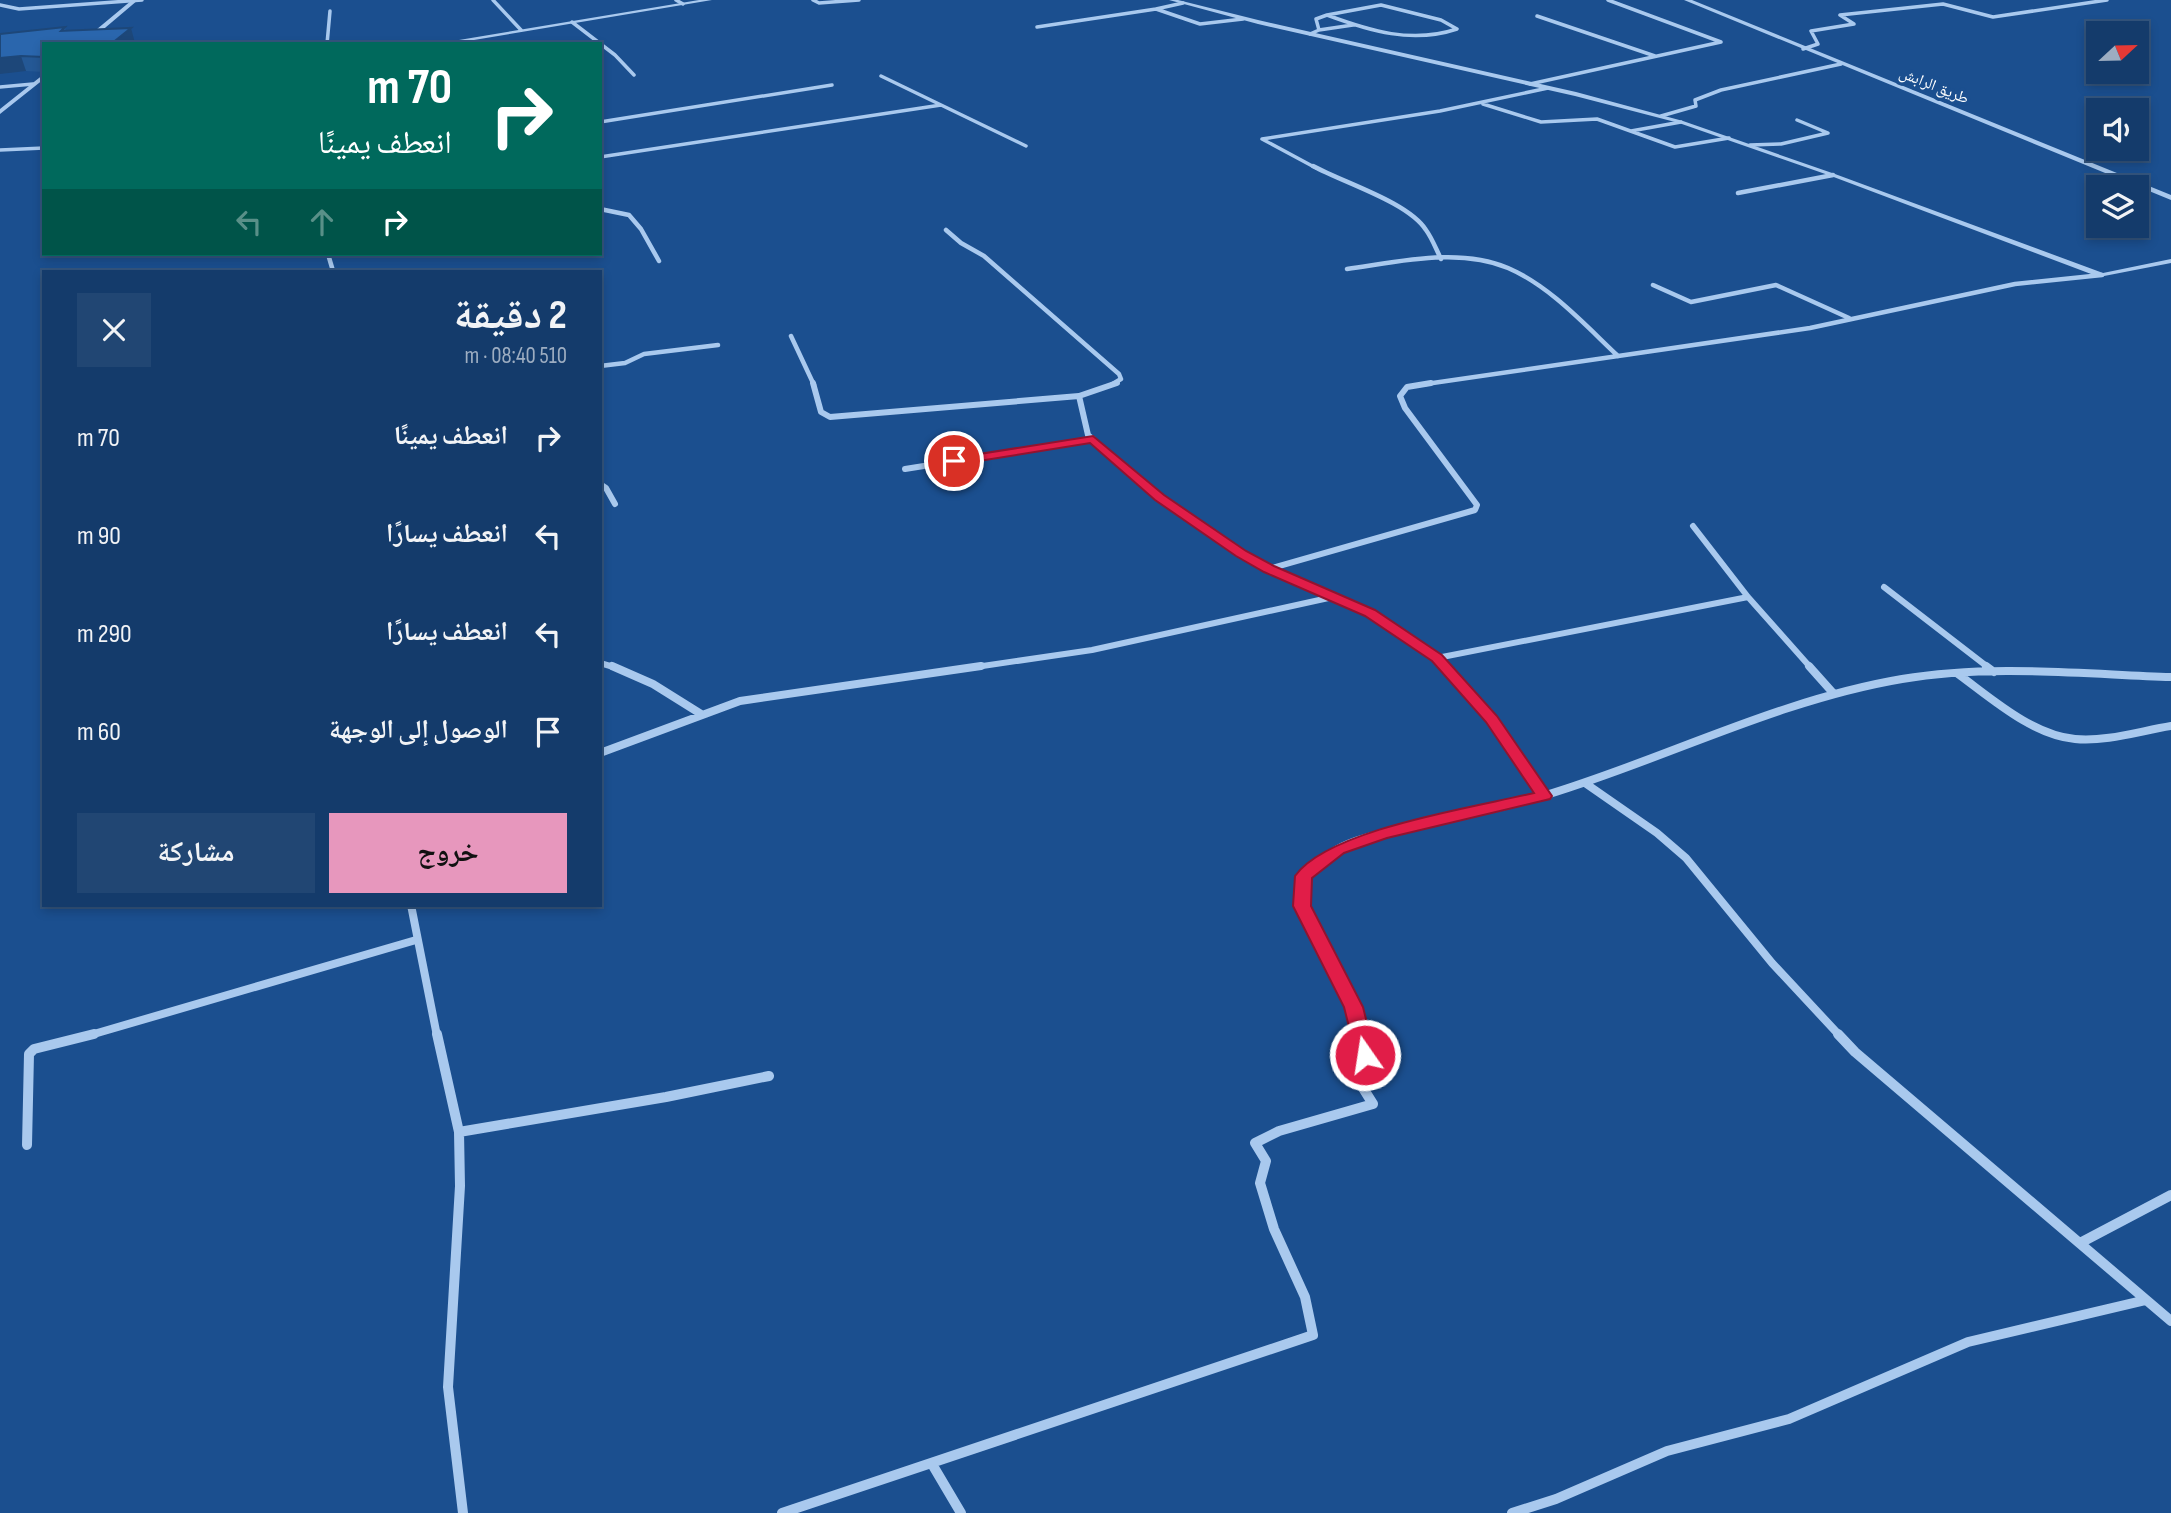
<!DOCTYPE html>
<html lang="ar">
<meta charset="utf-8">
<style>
body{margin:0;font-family:"Sofia Sans Condensed","Noto Naskh Arabic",sans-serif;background:#214673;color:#f1f3f6;direction:rtl;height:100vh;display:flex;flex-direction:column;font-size:26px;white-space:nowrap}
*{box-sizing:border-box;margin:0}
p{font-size:23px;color:#9dadc1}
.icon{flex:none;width:38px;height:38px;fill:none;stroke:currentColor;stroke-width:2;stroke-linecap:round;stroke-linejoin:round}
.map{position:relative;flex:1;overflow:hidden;direction:ltr}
.details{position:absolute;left:42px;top:270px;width:560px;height:637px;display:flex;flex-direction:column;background:#143b6b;border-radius:0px;box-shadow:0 4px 10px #0003,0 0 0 2px #33557e;direction:rtl}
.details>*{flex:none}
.guide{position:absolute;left:42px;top:42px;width:560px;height:214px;border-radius:0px;box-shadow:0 4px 10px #0003,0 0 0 2px #33557e;direction:rtl;background:#00695c;color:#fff;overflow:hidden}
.needle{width:46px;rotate:68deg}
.tools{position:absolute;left:2086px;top:21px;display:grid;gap:14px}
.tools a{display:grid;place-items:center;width:63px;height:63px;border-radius:0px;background:#143b6b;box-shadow:0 4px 10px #0003,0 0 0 2px #33557e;font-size:35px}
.pin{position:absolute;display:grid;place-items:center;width:60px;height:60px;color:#fff;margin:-30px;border:4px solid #fff;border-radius:50%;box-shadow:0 2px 7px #0007}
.me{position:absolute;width:77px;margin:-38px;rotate:347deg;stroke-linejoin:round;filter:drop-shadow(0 0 5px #0008)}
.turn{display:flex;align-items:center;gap:24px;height:147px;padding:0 35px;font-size:32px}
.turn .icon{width:91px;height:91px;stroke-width:2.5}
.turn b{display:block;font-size:49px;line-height:60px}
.lanes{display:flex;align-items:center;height:66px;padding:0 35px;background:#0003;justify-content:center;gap:35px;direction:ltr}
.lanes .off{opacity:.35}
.round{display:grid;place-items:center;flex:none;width:74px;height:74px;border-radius:0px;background:#214673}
.summary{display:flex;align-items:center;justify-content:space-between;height:119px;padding:0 35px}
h1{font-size:42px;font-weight:700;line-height:52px}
.cta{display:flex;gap:14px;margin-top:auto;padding:14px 35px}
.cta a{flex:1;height:80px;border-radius:0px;background:#e797bd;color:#111;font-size:28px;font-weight:700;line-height:80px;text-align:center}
.cta a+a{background:#214673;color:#f1f3f6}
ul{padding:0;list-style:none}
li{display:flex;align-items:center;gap:21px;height:98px;padding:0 35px}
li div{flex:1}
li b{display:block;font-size:26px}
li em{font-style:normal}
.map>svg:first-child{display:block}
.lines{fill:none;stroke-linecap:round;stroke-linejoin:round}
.minor-far4{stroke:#a9c9ee;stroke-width:3.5}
.minor-far3{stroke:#a9c9ee;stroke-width:4.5}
.minor-far2{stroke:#a9c9ee;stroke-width:6}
.minor-far1{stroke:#a9c9ee;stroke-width:8}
.minor{stroke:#a9c9ee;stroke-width:10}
.tertiary{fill:#a9c9ee;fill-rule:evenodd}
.wall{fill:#245895}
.shaded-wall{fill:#1d4779}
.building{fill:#2a66ad;stroke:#1d4779;stroke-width:2}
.route{fill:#e11d48;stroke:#92132f;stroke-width:2}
.labels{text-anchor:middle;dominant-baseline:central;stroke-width:7;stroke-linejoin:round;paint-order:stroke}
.far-street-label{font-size:16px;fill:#fff;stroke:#1b4f8f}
</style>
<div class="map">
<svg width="2171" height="1513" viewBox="0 0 2171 1513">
<rect width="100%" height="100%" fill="#1b4f8f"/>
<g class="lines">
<path class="minor-far4" d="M493 0 521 30
M676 0 683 4
M813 0 819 3 859 0
M0 5 19 9 142 0
M1381 5 1441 20 1457 29C1412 44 1370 31 1327 15Z
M1156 9 1183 3
M1537 16 1655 56
M572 22 615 55 634 75
M1037 27 1156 9 1200 24 1243 19
M1319 30 1353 25
M1310 34 1319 30 1316 19 1327 15
M327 44 330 11
M1803 49 1818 44 1811 31 1854 24 1840 15 1943 4 1993 17 2107 0
M881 76 1026 146
M1530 84 1721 42 1608 0
M0 87 33 84
M1483 104 1541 122 1597 119 1675 147 1729 138
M1661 116 1696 106 1695 100 1721 90 1841 64
M600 122 832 85
M1631 131 1681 122
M1262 139 1440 111 1548 88
M1262 139 1316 168
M1750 145 1781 144 1828 133 1797 120
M0 150 44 148
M600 157 941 105"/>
<path class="minor-far3" d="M1313 166C1344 183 1408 202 1426 230 1432 238 1436 249 1441 259
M1738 193 1833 175
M600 209 629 215 641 229 659 261
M946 230 961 243 984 256 1119 374 1121 379 1111 385
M328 254 333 271
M1347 269C1398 262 1459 247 1508 268 1550 286 1585 325 1618 356
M1653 285 1691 302 1776 285 1849 318
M791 336 814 385
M600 366 625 363 644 354 718 345
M1419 385 1810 328 2015 284 2102 275"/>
<path class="minor-far2" d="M813 383 821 412 830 417 1079 396 1088 435 1136 478 1193 523 1269 569 1370 613 1437 658 1446 668
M1079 396 1117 383
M905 469 1093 439
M600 484 606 488 615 504
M1693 526 1748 597 1811 668
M1269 569 1475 510 1477 505 1405 408 1400 396 1407 387 1431 383
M1884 587 1989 668
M1437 658 1748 597
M600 663 617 668
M969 668 1092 650 1333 597"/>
<path class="minor-far1" d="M612 666 653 684 701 714
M1444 666 1491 719 1544 796
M1809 666 1834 694
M1986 666 1994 672
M1958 674C1991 698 2032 735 2075 739 2106 742 2140 731 2171 726
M600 753 740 701 981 666
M1585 783 1657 833 1686 858 1772 963 1840 1036
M411 905 437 1036
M87 1036 416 940
M1360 1036 1353 1007 1302 906 1303 876C1314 868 1325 857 1336 850 1356 838 1385 833 1407 828 1453 817 1501 809 1546 795 1665 759 1778 700 1902 679 1990 664 2082 674 2171 677"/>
<path class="minor" d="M437 1034 459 1132 460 1186 448 1387 463 1513
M1838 1034 1855 1052 2171 1321
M459 1132 666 1097 769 1076
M27 1145 29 1054 34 1049 94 1034
M2080 1243 2171 1195
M932 1464 961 1513
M782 1513 1313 1335 1305 1297 1274 1229 1260 1183 1266 1161 1255 1143 1279 1131 1373 1104 1353 1072 1365 1055 1360 1034
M1512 1513 1556 1499 1667 1451 1789 1419 1968 1342 2146 1300"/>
<path class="tertiary" d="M132 0H138L86 44H79Z
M699 0H712L450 44H435Z
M1169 0H1178L1258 20 1576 92 1683 121 1835 174 2103 273 2171 259V263L2099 277 1831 176 1679 123 1575 96 1258 24Z
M1684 0H1692L2171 195V200Z
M44 74V79L0 114V109Z"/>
</g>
<path class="wall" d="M65 27 66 31 135 43 134 44H44V72L26 71 0 34Z"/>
<path class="shaded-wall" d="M131 28 135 43 134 44H111Z
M21 56 26 71 0 74V58Z"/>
<path class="building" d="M65 27 61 31 131 28 111 44H44V57L21 56 0 58V34Z"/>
<path class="route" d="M1093 436 1164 495 1246 551 1274 566 1375 610 1442 655 1497 716 1552 796 1550 799 1387 838 1344 853 1312 878 1311 906 1363 1007 1375 1055 1372 1060H1358L1356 1055 1344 1007 1293 906 1295 876C1328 829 1476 807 1534 793L1486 722 1432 661 1365 616 1264 572 1236 556 1155 500 1090 443 954 465 948 461 954 458Z"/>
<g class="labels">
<g class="far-street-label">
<text transform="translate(1934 86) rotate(22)">طريق الرابش</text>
</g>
</g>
</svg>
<div class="tools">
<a><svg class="needle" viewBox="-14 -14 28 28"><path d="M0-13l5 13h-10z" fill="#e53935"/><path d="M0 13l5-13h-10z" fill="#9dadc1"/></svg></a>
<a><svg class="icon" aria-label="sound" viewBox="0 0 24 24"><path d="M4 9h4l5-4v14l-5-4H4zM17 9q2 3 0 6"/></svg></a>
<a><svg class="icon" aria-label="layers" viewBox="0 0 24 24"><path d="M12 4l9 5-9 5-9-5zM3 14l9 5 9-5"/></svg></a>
</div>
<div class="pin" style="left:954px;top:461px;background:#d93025"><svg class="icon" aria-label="arrive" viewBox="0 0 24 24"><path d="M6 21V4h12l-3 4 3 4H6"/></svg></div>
<svg class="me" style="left:1365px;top:1055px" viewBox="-20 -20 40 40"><circle r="17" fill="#e11d48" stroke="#fff" stroke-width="3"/><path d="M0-11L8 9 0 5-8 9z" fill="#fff"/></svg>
<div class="guide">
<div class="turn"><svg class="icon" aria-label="right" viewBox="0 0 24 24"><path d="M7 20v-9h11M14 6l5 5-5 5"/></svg><div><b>70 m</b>انعطف يمينًا</div></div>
<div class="lanes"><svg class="icon off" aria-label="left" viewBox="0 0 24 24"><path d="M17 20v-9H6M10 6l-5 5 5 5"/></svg><svg class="icon off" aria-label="ahead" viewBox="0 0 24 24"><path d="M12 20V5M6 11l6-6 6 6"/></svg><svg class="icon" aria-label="right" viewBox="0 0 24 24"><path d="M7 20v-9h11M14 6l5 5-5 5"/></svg></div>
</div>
<section class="details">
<div class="summary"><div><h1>2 دقيقة</h1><p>510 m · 08:40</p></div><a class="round"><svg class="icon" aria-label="close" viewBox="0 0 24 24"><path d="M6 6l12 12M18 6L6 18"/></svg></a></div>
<ul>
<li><svg class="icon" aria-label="right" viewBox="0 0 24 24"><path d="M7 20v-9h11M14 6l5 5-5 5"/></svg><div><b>انعطف يمينًا</b></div><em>70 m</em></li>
<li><svg class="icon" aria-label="left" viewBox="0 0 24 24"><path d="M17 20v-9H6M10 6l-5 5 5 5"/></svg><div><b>انعطف يسارًا</b></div><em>90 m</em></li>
<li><svg class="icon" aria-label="left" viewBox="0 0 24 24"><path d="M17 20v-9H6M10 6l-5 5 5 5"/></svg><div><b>انعطف يسارًا</b></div><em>290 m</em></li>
<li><svg class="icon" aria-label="arrive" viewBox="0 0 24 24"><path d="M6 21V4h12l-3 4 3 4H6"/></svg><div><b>الوصول إلى الوجهة</b></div><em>60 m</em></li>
</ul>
<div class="cta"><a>خروج</a><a>مشاركة</a></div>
</section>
</div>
